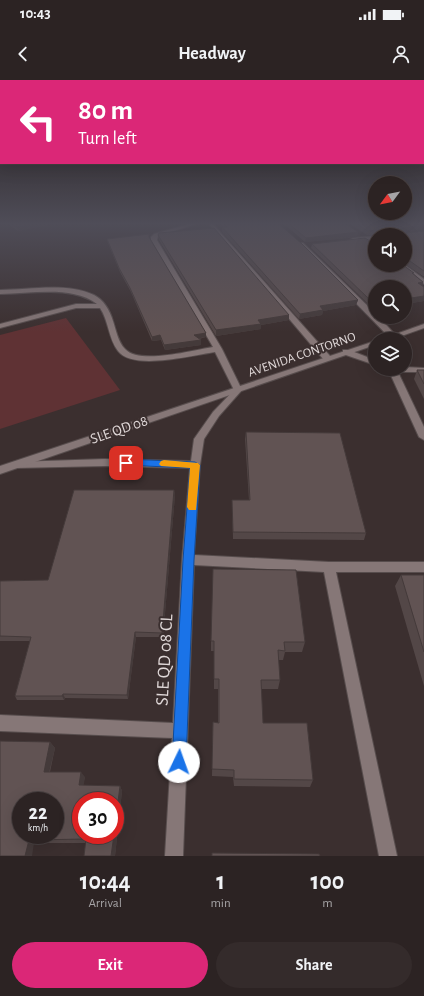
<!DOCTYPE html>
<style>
body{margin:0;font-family:"Alegreya Sans",sans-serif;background:#342b2b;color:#f1f3f6;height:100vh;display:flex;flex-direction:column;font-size:15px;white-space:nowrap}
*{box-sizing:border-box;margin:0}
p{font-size:13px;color:#a6a4a6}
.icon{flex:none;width:22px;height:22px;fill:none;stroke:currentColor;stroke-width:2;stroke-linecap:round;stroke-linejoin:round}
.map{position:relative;height:776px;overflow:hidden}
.sheet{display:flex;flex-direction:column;background:#2c2323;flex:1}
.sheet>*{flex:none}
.hud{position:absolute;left:0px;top:0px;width:424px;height:84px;box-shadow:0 4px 16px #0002,0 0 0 1px #484041;background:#db2777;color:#fff;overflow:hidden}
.needle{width:26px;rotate:238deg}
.controls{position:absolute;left:368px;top:96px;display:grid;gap:8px}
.controls a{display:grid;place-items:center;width:44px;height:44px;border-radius:50%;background:#2c2323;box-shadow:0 4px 16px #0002,0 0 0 1px #484041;font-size:20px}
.speed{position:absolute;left:12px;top:712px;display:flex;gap:8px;font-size:20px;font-weight:700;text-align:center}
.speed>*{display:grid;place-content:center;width:52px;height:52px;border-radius:50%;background:#2c2323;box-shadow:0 4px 16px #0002,0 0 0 1px #484041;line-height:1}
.speed small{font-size:10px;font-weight:400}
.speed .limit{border:6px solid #d22;background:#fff;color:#111}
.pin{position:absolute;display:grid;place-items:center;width:34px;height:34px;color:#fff;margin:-17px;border-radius:8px;box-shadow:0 2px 6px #0006}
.me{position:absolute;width:44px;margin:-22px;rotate:3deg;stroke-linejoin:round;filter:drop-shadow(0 0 3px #0008)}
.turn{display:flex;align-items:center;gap:14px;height:84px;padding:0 12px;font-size:18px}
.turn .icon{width:52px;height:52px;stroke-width:2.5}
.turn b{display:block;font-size:28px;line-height:34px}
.eta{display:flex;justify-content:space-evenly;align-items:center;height:68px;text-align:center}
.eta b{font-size:24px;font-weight:600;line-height:28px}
.action{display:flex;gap:8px;margin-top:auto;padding:8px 12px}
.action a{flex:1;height:46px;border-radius:24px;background:#db2777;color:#fff;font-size:16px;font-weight:600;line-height:46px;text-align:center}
.action a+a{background:#342b2b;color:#f1f3f6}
.status{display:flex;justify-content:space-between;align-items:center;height:28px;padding:0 20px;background:#2c2323;direction:ltr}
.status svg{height:11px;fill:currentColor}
header{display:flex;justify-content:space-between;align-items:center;height:52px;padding:0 12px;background:#2c2323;font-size:18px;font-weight:600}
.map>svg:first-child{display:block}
.green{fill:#5f3234}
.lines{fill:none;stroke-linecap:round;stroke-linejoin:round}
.minor-casing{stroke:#574d4d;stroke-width:2}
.tertiary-casing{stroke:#574d4d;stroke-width:2}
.minor{fill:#867777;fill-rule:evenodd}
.tertiary{fill:#867777;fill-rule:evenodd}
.wall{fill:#534747}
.shaded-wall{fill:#443a3a}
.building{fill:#615353;stroke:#443a3a;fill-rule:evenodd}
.route{fill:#1a73e8;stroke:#114b97}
.slow{fill:#f59e0b}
.labels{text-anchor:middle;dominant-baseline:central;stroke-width:4;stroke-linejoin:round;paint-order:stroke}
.far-street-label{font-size:13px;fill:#e0d8d8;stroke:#3b2f2f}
.street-label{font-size:15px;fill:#e0d8d8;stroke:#3b2f2f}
.near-street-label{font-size:18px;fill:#e0d8d8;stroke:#3b2f2f}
</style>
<div class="status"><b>10:43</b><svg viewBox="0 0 49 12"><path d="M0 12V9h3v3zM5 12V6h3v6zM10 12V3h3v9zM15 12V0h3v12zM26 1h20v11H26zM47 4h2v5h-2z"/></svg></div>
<header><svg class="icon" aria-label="back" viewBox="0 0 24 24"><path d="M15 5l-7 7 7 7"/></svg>Headway<svg class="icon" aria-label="person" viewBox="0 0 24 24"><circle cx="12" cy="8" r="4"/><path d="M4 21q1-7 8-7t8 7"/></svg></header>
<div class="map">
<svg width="424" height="776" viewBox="0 0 424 776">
<rect width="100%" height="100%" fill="#3b2f2f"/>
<path class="green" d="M66 238 120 310 0 349V255Z"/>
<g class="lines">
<g class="minor-casing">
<path id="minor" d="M189 144H196L158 156 157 160 222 269 242 310 219 336 204 359 200 385 194 475 329 482H424V492H336L397 776H379L324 492 194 485 183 776H165L172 658 0 651V635L173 643 182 480 190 388 105 386 15 388 10 385 15 382 105 379 191 381 194 359 213 332 234 310 215 272C193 275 133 291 118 271 108 258 109 241 100 228H76L0 248V244L76 224H97C71 205 31 214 0 214V210C29 210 66 202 94 215 104 220 110 231 113 241 116 250 118 262 125 269 139 285 194 270 213 267L151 160V157L154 154Z
M209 144H213L330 276V280H324Z
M375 156V160L353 162 350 160 353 158Z
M299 163H303L375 233V237H379L399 259H391L299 165Z
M398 185H405L424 199V204Z
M343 270H349L375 280V285L343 274Z
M405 287 424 288V292H398L424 347V360L419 357 388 289H405Z"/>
</g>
<g class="tertiary-casing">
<path id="tertiary" d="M424 244V248L393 259H382Z
M375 261V265L0 394V386Z"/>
</g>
<use href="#minor" class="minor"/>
<use href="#tertiary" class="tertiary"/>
</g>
<path class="wall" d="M8 144H46L47 145 18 151Z
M220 144H279L358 220 356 225 323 231 322 235 299 239 222 152V147H223Z
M284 144H346L357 157 305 162Z
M350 144H424L403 152 406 153 424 151V196H423L405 184V155H367Z
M158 155 289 235V240L261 245V249L216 256 159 160Z
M149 157 206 257 199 259 201 260V265L165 270 161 260 152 261 131 212 120 192 108 163 107 159Z
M312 164 414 194 423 202 422 206 424 221 405 224V207H375V224H368L311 168Z
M417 290H424V319L414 299Z
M246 352 366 453 364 460 233 459 232 420H249L245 359Z
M174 410 175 415 163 557H136L128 619 65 618 64 620H17L15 616 30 561H0V501L48 500Z
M401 495H424V606L395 506Z
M211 561 305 562 302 572H285L283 580H278L280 600 278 609H261L263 643 313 700 310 707 234 706 233 697 212 696 213 642 218 643V609H214V571H211Z
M50 662 55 668 50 692 85 697 83 705 120 706 122 711 115 776H84L86 763H34L0 776Z"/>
<path class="shaded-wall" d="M34 144H46L47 145 18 151 17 147Z
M424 145V149L396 154V151L397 149Z
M358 152 357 157 305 162 306 158Z
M423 202 422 207 418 203Z
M424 216V221L405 224V219Z
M358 220 356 225 323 231 322 235 299 239 300 234 320 226Z
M289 235V240L261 245V249L216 256V250L258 240Z
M206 253V257L194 259V255Z
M160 255 161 260 152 261V257Z
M201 260V265L165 270 164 265Z
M174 410 175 415 163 557 162 553Z
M135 552 136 557 128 619 127 615Z
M63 614 65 618 64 620 62 616Z
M50 662 55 668 48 697 44 692Z
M81 692 85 697 83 710 79 705Z
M120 706 122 711 115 776H111L114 755H115V745Z
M29 760 34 763 32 776H25Z"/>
<path class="building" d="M12 144H34L17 147Z
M224 144H279L302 164 358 220 320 226 323 230 300 234 222 147H227Z
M289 144H346L358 152 306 158Z
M357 144H424V145L397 149 396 151 406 153 424 151V191L407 179H405V155H377V150L368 151Z
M214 148 289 235 258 240 261 244 216 250 158 155 159 153Z
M149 154V157L206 253 194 255 201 260 164 265 160 255 152 257 130 208 119 188 107 159Z
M365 158 375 164V185H403L414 193H412L423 202 418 203 424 207V216L405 219V207H375V219H369L312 164Z
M417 290H424V304Z
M246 352 340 353 366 453 233 452 232 420H250Z
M74 410H174L162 553 135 552 127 615 63 614 62 616H15L31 557 0 556V501L48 500Z
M213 489 296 490 305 562H284L285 571 278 570 280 600H261L263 643H307L313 700 234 699V690L212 689 213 642 219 643V599H214V561H211Z
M401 495H424V572Z
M0 661 50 662 44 692H81L79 705 120 706 115 745V721H81V755H114L111 776H84L86 759 29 760 25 776H0ZM21 721H55V755H21Z
M212 773 319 774 320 776H212Z"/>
<linearGradient id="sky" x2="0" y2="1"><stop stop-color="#201a1a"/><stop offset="0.57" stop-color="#4f4d58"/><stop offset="1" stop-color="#4f4d58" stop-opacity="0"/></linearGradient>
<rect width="424" height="252" fill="url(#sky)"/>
<path class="route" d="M126 379 195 382 200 385 194 480 186 682 184 687 179 689 174 687 172 682 183 480 190 388 123 385 121 383Z"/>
<path class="slow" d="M164 380 198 383 200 385 196 430H189L187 427 190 388 161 386 159 384 161 381Z"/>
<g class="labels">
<g class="far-street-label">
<text transform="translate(302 275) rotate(-19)">AVENIDA CONTORNO</text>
</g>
<g class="street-label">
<text transform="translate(119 350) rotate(-19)">SLE QD 08</text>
</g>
<g class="near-street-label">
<text transform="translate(165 580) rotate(-87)">SLE QD 08 CL</text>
</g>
</g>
</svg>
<div class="controls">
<a><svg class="needle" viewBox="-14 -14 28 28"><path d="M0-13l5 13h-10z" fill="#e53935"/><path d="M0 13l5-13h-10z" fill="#a6a4a6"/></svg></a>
<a><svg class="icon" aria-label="sound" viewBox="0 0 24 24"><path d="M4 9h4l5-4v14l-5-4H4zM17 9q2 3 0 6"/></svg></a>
<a><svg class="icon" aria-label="search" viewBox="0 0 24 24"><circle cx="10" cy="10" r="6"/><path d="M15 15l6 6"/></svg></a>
<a><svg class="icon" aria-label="layers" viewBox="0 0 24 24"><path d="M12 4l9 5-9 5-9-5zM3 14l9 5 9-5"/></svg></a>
</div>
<div class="speed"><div>22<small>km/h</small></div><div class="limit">30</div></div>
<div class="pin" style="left:126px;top:383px;background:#d93025"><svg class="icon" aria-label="arrive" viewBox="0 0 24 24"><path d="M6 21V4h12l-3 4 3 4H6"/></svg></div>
<svg class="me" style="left:179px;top:682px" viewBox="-20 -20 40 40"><circle r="19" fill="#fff"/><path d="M0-13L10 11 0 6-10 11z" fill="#1a73e8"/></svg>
<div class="hud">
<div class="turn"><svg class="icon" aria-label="left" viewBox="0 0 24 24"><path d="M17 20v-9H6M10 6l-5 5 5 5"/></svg><div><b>80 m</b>Turn left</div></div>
</div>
</div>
<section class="sheet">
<div class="eta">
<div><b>10:44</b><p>Arrival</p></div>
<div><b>1</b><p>min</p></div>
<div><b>100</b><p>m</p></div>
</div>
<div class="action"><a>Exit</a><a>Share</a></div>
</section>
